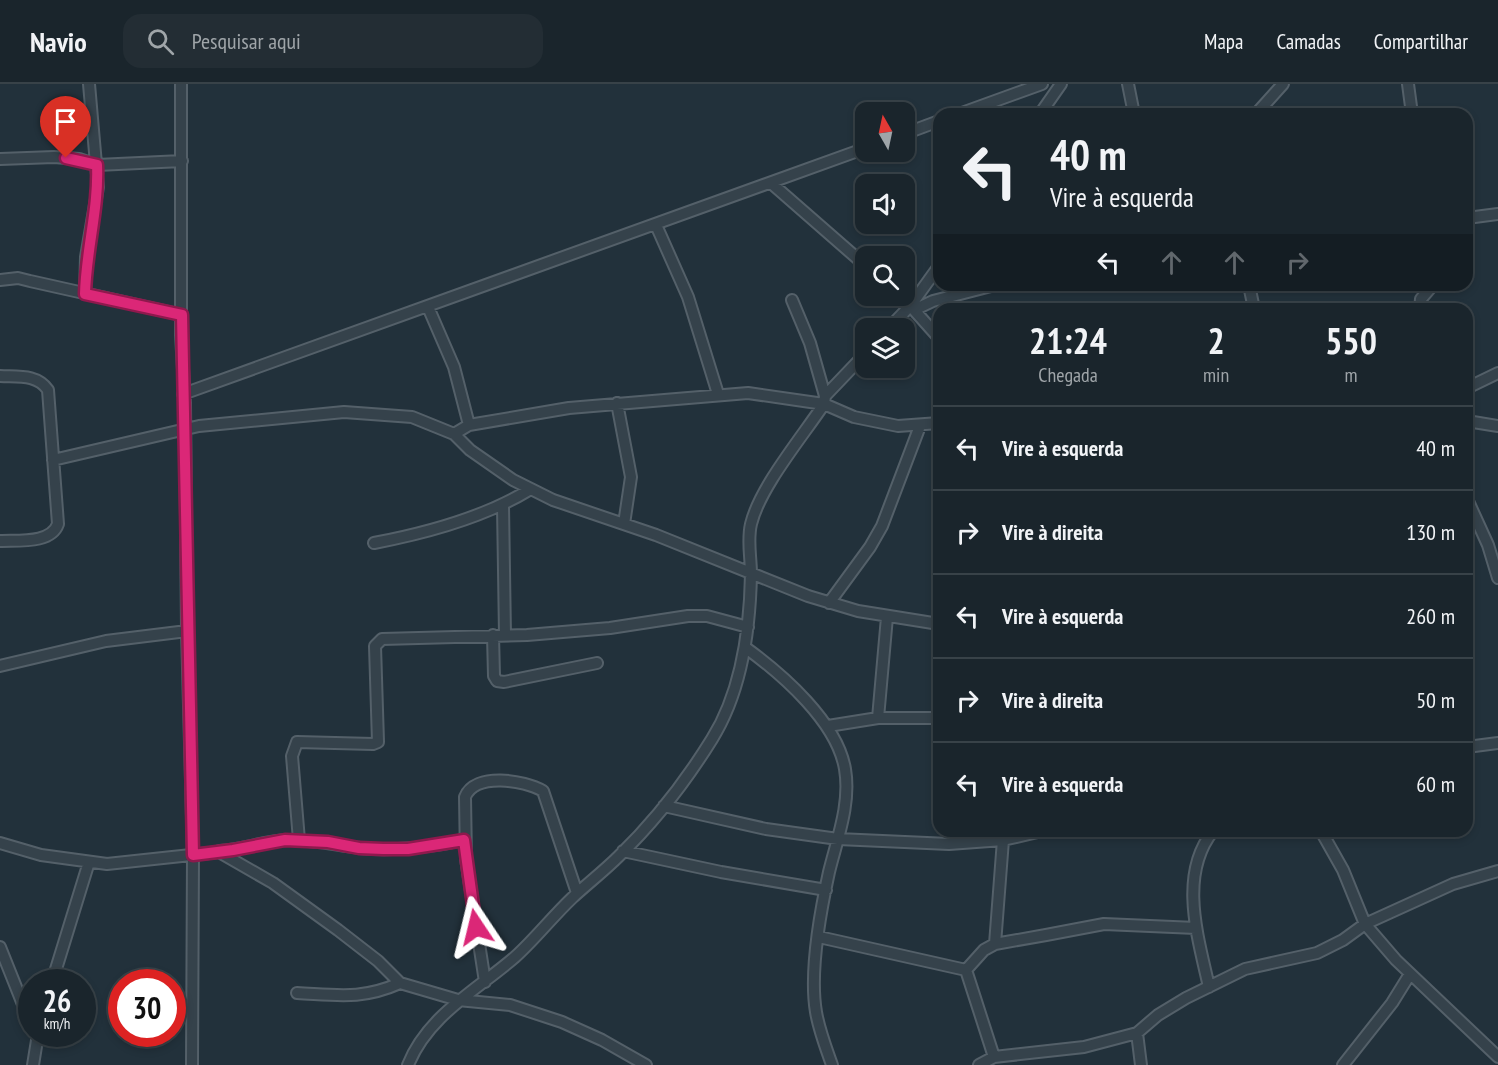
<!DOCTYPE html>
<html lang="pt">
<meta charset="utf-8">
<style>
body{margin:0;font-family:"PT Sans Narrow",sans-serif;background:#232d34;color:#f1f3f6;height:100vh;display:flex;flex-direction:column;font-size:22px;white-space:nowrap}
*{box-sizing:border-box;margin:0}
p{font-size:20px;color:#9fa5a9}
.icon{flex:none;width:33px;height:33px;fill:none;stroke:currentColor;stroke-width:2;stroke-linecap:round;stroke-linejoin:round}
.map{position:relative;flex:1;overflow:hidden}
.drawer{position:absolute;left:933px;top:219px;width:540px;height:534px;display:flex;flex-direction:column;background:#1a252c;border-radius:18px;box-shadow:0 3px 9px #0003,0 0 0 2px #384248}
.drawer>*{flex:none}
.hud{position:absolute;left:933px;top:24px;width:540px;height:183px;border-radius:18px;box-shadow:0 3px 9px #0003,0 0 0 2px #384248;background:#1a252c;color:#f1f3f6;overflow:hidden}
.needle{width:39px;rotate:351deg}
.tools{position:absolute;left:855px;top:18px;display:grid;gap:12px}
.tools a{display:grid;place-items:center;width:60px;height:60px;border-radius:12px;background:#1a252c;box-shadow:0 3px 9px #0003,0 0 0 2px #384248;font-size:30px}
.speed{position:absolute;left:18px;top:885px;display:flex;gap:12px;font-size:30px;font-weight:700;text-align:center}
.speed>*{display:grid;place-content:center;width:78px;height:78px;border-radius:50%;background:#1a252c;box-shadow:0 3px 9px #0003,0 0 0 2px #384248;line-height:1}
.speed small{font-size:15px;font-weight:400}
.speed .limit{border:9px solid #d22;background:#fff;color:#111}
.pin{position:absolute;display:grid;place-items:center;width:51px;height:51px;color:#fff;margin:-62px -26px;border-radius:50% 50% 50% 0;rotate:-45deg;box-shadow:0 0 6px #0007}
.pin .icon{rotate:45deg}
.me{position:absolute;width:66px;margin:-33px;rotate:350deg;stroke-linejoin:round;filter:drop-shadow(0 0 4px #0008)}
.turn{display:flex;align-items:center;gap:21px;height:126px;padding:0 18px;font-size:27px}
.turn .icon{width:78px;height:78px;stroke-width:2.5}
.turn b{display:block;font-size:42px;line-height:51px}
.lanes{display:flex;align-items:center;height:57px;padding:0 18px;background:#0003;justify-content:center;gap:30px;direction:ltr}
.lanes .off{opacity:.35}
.eta{display:flex;justify-content:space-evenly;align-items:center;height:102px;text-align:center}
.eta b{font-size:36px;font-weight:800;line-height:42px}
ul{padding:0;list-style:none}
li{display:flex;align-items:center;gap:18px;height:84px;padding:0 18px;border-top:2px solid #384248}
li div{flex:1}
li b{display:block;font-size:22px}
li em{font-style:normal}
header{display:flex;align-items:center;gap:36px;box-sizing:border-box;height:84px;padding:0 30px;background:#1a252c;border-bottom:2px solid #384248}
header strong{font-size:28px}
nav{display:flex;gap:33px;margin-inline-start:auto;font-size:21px}
.search{width:420px;height:54px;background:#232d34;display:flex;align-items:center;gap:15px;box-sizing:border-box;padding:0 21px;border-radius:18px;color:#9fa5a9;font-size:22px}
.map>svg:first-child{display:block}
.lines{fill:none;stroke-linecap:round;stroke-linejoin:round}
.minor-casing{stroke:#546069;stroke-width:14}
.minor{stroke:#35424b;stroke-width:10}
.route-casing{stroke:#8e194d;stroke-width:15}
.route{stroke:#db2777;stroke-width:10}
</style>
<header>
<strong>Navio</strong>
<div class="search"><svg class="icon" aria-label="search" viewBox="0 0 24 24"><circle cx="10" cy="10" r="6"/><path d="M15 15l6 6"/></svg>Pesquisar aqui</div>
<nav><a>Mapa</a><a>Camadas</a><a>Compartilhar</a></nav>
</header>
<div class="map">
<svg width="1498" height="981" viewBox="0 0 1498 981">
<rect width="100%" height="100%" fill="#22313b"/>
<g class="lines">
<g class="minor-casing">
<path id="minor" d="M181 0V251L185 319 187 547 193 771 192 981
M1128 0 1134 30
M1408 0 1412 30
M959 30 1042 0
M1040 30 1061 0
M1256 30 1283 0
M904 50 939 37
M0 75 54 73 79 75 97 81 182 77
M771 99 866 182
M1467 134 1498 130
M656 141 688 213 718 310
M0 196 18 194 30 197 182 231
M1249 201 1254 225
M85 210 86 173 98 103 89 0
M900 212 914 226 933 217 995 201
M792 216 810 259 825 312
M428 223 454 283 469 341
M1420 225 1421 215 1433 201
M914 226 939 254
M889 244 911 221 939 182
M0 292C18 293 37 290 48 306L58 440C51 460 18 456 0 457
M1467 304 1498 289
M183 310 866 64
M617 319 631 393 624 440
M1467 337 1498 342
M454 350 469 341 569 324 748 309 824 320 854 333 898 342 939 339
M53 376 199 342 344 328 412 333 454 350 470 366 513 396 553 416 656 451 808 512 858 527 939 540
M1467 415 1488 461 1498 494
M503 422 505 551
M374 459C427 449 483 434 529 406
M829 519 870 463 882 442 920 342
M493 551 494 592 497 597 504 598 597 579
M746 564C783 591 837 638 845 685 851 720 837 755 829 788 820 829 809 887 816 928 819 946 826 964 832 981
M0 582 106 557 187 547
M878 634 887 533
M828 642 878 634H939
M1467 663 1498 659
M664 722 766 745 838 755 949 760 1003 756 1042 747
M1321 747 1343 786 1365 840 1396 876 1498 973
M299 756 292 672 297 658 373 660 378 658 375 562 382 555 527 551 610 544 688 532H707L748 543
M0 759 41 771 107 780 219 768 273 799 338 846 378 877 400 899 458 916 510 921 562 938 602 956 646 981
M219 767C242 766 264 757 287 756 312 755 335 761 360 764 394 768 430 763 464 756
M623 767 721 788 826 806
M819 853 966 886
M995 860 1003 756
M0 863 32 943
M966 886 984 866 995 860 1046 851 1104 840 1196 844
M966 886 994 973
M52 898 89 778
M485 898 466 775 465 713C475 688 524 696 543 707L577 809
M1209 903C1198 853 1178 791 1213 747
M297 909C337 911 362 916 400 899
M1137 949 1141 981
M33 981 38 950
M408 981C428 931 477 906 515 873 535 855 552 833 572 814 587 800 604 787 619 772 654 738 686 697 712 655 742 607 750 546 751 490 751 473 747 457 751 440 760 403 802 353 824 320L825 312 866 269
M979 981 994 973 1084 963 1137 949 1158 931 1186 914 1245 885 1317 869 1343 856 1365 840 1453 800 1498 787
M1343 981 1392 919 1410 890"/>
</g>
<use href="#minor" class="minor"/>
</g>
<g class="lines">
<g class="route-casing">
<path id="route" d="M66 74 97 81C99 124 86 166 85 210L182 231 193 771 233 766 285 756 328 758 359 764 383 765H408L464 756 476 843"/>
</g>
<use href="#route" class="route"/>
</g>
</svg>
<div class="tools">
<a><svg class="needle" viewBox="-14 -14 28 28"><path d="M0-13l5 13h-10z" fill="#e53935"/><path d="M0 13l5-13h-10z" fill="#9fa5a9"/></svg></a>
<a><svg class="icon" aria-label="sound" viewBox="0 0 24 24"><path d="M4 9h4l5-4v14l-5-4H4zM17 9q2 3 0 6"/></svg></a>
<a><svg class="icon" aria-label="search" viewBox="0 0 24 24"><circle cx="10" cy="10" r="6"/><path d="M15 15l6 6"/></svg></a>
<a><svg class="icon" aria-label="layers" viewBox="0 0 24 24"><path d="M12 4l9 5-9 5-9-5zM3 14l9 5 9-5"/></svg></a>
</div>
<div class="speed"><div>26<small>km/h</small></div><div class="limit">30</div></div>
<div class="pin" style="left:66px;top:74px;background:#d93025"><svg class="icon" aria-label="arrive" viewBox="0 0 24 24"><path d="M6 21V4h12l-3 4 3 4H6"/></svg></div>
<svg class="me" style="left:476px;top:843px" viewBox="-20 -20 40 40"><path d="M0-17L14 15 0 8-14 15z" fill="#db2777" stroke="#fff" stroke-width="4"/></svg>
<div class="hud">
<div class="turn"><svg class="icon" aria-label="left" viewBox="0 0 24 24"><path d="M17 20v-9H6M10 6l-5 5 5 5"/></svg><div><b>40 m</b>Vire à esquerda</div></div>
<div class="lanes"><svg class="icon" aria-label="left" viewBox="0 0 24 24"><path d="M17 20v-9H6M10 6l-5 5 5 5"/></svg><svg class="icon off" aria-label="ahead" viewBox="0 0 24 24"><path d="M12 20V5M6 11l6-6 6 6"/></svg><svg class="icon off" aria-label="ahead" viewBox="0 0 24 24"><path d="M12 20V5M6 11l6-6 6 6"/></svg><svg class="icon off" aria-label="right" viewBox="0 0 24 24"><path d="M7 20v-9h11M14 6l5 5-5 5"/></svg></div>
</div>
<section class="drawer">
<div class="eta">
<div><b>21:24</b><p>Chegada</p></div>
<div><b>2</b><p>min</p></div>
<div><b>550</b><p>m</p></div>
</div>
<ul>
<li><svg class="icon" aria-label="left" viewBox="0 0 24 24"><path d="M17 20v-9H6M10 6l-5 5 5 5"/></svg><div><b>Vire à esquerda</b></div><em>40 m</em></li>
<li><svg class="icon" aria-label="right" viewBox="0 0 24 24"><path d="M7 20v-9h11M14 6l5 5-5 5"/></svg><div><b>Vire à direita</b></div><em>130 m</em></li>
<li><svg class="icon" aria-label="left" viewBox="0 0 24 24"><path d="M17 20v-9H6M10 6l-5 5 5 5"/></svg><div><b>Vire à esquerda</b></div><em>260 m</em></li>
<li><svg class="icon" aria-label="right" viewBox="0 0 24 24"><path d="M7 20v-9h11M14 6l5 5-5 5"/></svg><div><b>Vire à direita</b></div><em>50 m</em></li>
<li><svg class="icon" aria-label="left" viewBox="0 0 24 24"><path d="M17 20v-9H6M10 6l-5 5 5 5"/></svg><div><b>Vire à esquerda</b></div><em>60 m</em></li>
</ul>
</section>
</div>
